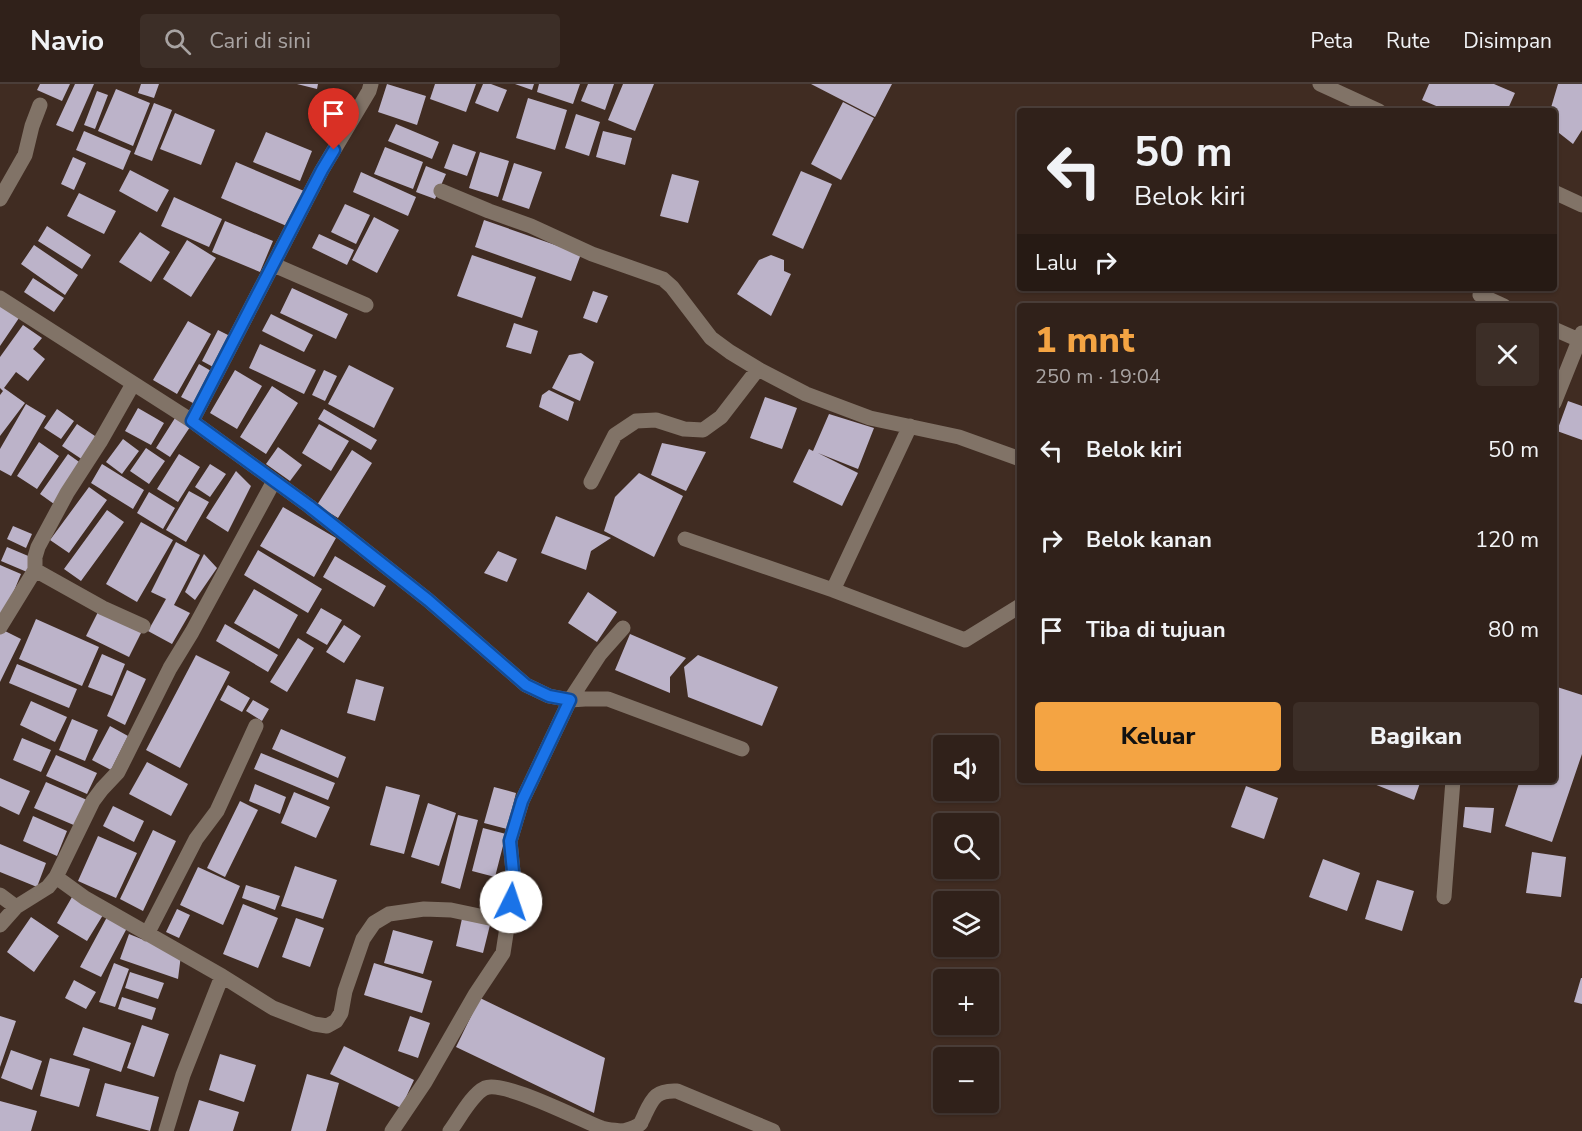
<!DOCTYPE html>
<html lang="id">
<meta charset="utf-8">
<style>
body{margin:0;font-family:"Nunito Sans",sans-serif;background:#3c2e27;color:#f1f3f6;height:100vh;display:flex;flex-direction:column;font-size:22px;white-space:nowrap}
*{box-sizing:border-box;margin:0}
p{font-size:20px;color:#a8a3a2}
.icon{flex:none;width:33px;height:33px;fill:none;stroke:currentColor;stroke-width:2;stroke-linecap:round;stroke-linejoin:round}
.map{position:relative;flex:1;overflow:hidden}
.panel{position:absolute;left:1017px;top:219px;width:540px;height:480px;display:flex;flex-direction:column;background:#30211a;border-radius:6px;box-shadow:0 2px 4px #0004,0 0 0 2px #4b3e39}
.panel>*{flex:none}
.guide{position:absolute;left:1017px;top:24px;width:540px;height:183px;border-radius:6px;box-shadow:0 2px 4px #0004,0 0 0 2px #4b3e39;background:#30211a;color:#f1f3f6;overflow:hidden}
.tools{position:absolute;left:933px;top:651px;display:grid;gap:12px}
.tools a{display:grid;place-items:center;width:66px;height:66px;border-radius:6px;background:#30211a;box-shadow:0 2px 4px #0004,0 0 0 2px #4b3e39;font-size:30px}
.pin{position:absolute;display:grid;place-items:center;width:51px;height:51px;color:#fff;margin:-62px -26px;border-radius:50% 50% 50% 0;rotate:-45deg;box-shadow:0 0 6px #0007}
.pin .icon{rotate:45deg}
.me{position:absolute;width:66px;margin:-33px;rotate:4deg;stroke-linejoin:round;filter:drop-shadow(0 0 4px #0008)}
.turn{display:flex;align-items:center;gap:21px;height:126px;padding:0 18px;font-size:27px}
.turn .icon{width:78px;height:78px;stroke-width:2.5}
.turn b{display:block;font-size:42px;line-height:51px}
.then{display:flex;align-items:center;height:57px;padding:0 18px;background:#0003;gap:12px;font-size:22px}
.round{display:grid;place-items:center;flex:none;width:63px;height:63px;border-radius:6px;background:#3c2e27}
.head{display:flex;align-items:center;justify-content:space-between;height:102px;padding:0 18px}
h1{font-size:36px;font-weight:800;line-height:45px;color:#f4a443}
.primary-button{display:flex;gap:12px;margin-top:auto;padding:12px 18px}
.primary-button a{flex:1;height:69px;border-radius:6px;background:#f4a443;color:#111;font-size:24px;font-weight:800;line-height:69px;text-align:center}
.primary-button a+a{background:#3c2e27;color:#f1f3f6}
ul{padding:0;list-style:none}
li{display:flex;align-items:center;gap:18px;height:90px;padding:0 18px}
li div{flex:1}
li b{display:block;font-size:22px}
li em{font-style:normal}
header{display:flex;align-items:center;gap:36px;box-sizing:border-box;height:84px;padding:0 30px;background:#30211a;border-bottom:2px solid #4b3e39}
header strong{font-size:28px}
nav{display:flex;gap:33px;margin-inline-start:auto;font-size:21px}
.search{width:420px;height:54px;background:#3c2e27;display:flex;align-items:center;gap:15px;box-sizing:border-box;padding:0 21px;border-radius:6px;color:#a8a3a2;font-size:22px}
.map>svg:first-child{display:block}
.building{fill:#bcb3c9}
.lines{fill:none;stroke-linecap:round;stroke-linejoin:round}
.minor{stroke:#817367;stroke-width:15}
.route-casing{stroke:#114b97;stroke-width:15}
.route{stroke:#1a73e8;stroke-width:10}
</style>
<header>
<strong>Navio</strong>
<div class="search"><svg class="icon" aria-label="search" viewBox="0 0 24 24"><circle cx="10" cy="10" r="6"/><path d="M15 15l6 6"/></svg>Cari di sini</div>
<nav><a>Peta</a><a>Rute</a><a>Disimpan</a></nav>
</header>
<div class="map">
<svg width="1582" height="1047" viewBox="0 0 1582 1047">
<rect width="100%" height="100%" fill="#402c22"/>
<path class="building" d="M40 0H70L62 17 37 6Z
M75 0H94L73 48 56 41Z
M141 0H159L154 14 138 9Z
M297 0H318L317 5Z
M387 0 426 12 417 41 378 28Z
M435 0H476L466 28 430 15Z
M483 0H491L507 6 498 28 475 19Z
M515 0H534L532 6Z
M539 0H580L573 20 537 8Z
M588 0H614L605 26 581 17Z
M623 0H654L635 47 608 36Z
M811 0H892L875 33Z
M1429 0H1494L1515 9 1507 27H1448L1422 16Z
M1558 0H1582V46L1573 60 1554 45V27H1550Z
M116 5 150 19 133 62 98 47Z
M97 7 108 11 95 45 84 41Z
M528 14 567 26 555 66 516 54Z
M843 18 874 34 841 96 811 80Z
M154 19 172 26 152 77 134 70Z
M175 29 215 46 201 81 160 65Z
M576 30 600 38 589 72 565 64Z
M396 40 439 58 432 75 388 57Z
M84 47 131 67 123 86 76 66Z
M603 47 632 54 625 81 596 73Z
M266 48 312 67 300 97 253 78Z
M453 60 476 68 467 92 444 84Z
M385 63 423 78 413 105 374 90Z
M480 68 509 77 498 113 469 104Z
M73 73 86 79 74 106 61 100Z
M236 78 304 107 289 143 221 114Z
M514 79 542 88 529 125 502 116Z
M426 82 446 90 435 115 416 108Z
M130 86 169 106 157 128 119 107Z
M801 87 832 100 803 165 772 151Z
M361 88 416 113 408 132 353 108Z
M672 90 699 97 688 139 660 132Z
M79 109 116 127 104 150 67 132Z
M174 113 222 135 209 163 161 142Z
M345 120 370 131 356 160 331 148Z
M374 133 399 146 377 189 352 176Z
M484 136 581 170 571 197 475 163Z
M225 137 273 157 260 188 212 168Z
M47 142 91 171 82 185 38 157Z
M140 148 170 168 151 198 119 178Z
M319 150 354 166 347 181 312 164Z
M187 156 216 174 191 213 163 195Z
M34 161 78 191 65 211 21 180Z
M472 171 536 193 522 234 457 212Z
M771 171 784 176V187L791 190 771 232 737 210 759 176Z
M33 194 64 214 54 228 24 208Z
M292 204 348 230 336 255 280 229Z
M593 207 608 212 597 239 583 234Z
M0 221 19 234 0 262Z
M271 230 313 251 304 268 262 247Z
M188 237 211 250 177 310 153 296Z
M514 239 538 247 531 270 506 263Z
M23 241 42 254 33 265 45 275 28 297 16 288 4 304 25 319 0 352V311L3 307 0 304V273Z
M218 246 232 253 215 284 202 277Z
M260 260 316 286 304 310 249 284Z
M581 269 594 278 580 317 552 304 569 271Z
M199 280 213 288 195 320 181 313Z
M349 281 394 304 374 344 328 320Z
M235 286 262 302 237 345 210 329Z
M324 286 337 292 325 317 312 311Z
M272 302 298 319 266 370 240 353Z
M549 306 574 318 568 337 539 323 542 311Z
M765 313 797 324 782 365 750 354Z
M1568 317 1582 322V356L1557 347Z
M26 320 46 332 11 392 0 386V365Z
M138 324 164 339 151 361 125 347Z
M57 325 74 337 61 355 44 344Z
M324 325 377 356 371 366 318 335Z
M829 330 874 344 858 385 818 369 858 389 842 422 793 398 809 365 813 367Z
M175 334 190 343 170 373 156 364Z
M77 340 98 354 83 376 62 362Z
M319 340 349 357 331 387 302 369Z
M123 355 139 367 122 390 106 378Z
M39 358 59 372 37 405 17 392Z
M662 359 706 368 686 407 651 391Z
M278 363 302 381 290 397 266 380Z
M146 364 165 377 149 400 130 387Z
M352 366 372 379 338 434 317 421Z
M68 370 82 380 54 420 40 410Z
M179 370 200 383 178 418 157 405Z
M102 380 144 406 133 425 91 399Z
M210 380 226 390 210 413 195 403Z
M236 387 251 402 228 448 206 434Z
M639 389 683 412 654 473 604 447 615 413Z
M89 403 107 416 69 469 50 456Z
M189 407 209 418 186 458 166 446Z
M149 408 175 424 163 445 137 429Z
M283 423 336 454 314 493 260 462Z
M107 426 124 438 81 497 64 485Z
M556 432 611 454 591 467 586 486 541 469Z
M141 438 173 456 137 518 106 500Z
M13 442 32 450 26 464 7 455Z
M176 458 200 471 174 521 190 529 172 560 148 547 166 515 151 508Z
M7 463 33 474 27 488 1 477Z
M258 466 322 505 308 529 244 491Z
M498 467 517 475 507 498 484 489Z
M204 470 217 484 195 516 185 508Z
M335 472 386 502 374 523 323 493Z
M0 481 21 490 2 536 0 535Z
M254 505 298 531 279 565 234 539Z
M588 508 617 528 597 558 568 539Z
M321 524 342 536 327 561 306 549Z
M99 526 142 547 129 573 86 552Z
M36 535 99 563 82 602 19 575Z
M225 540 278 571 268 588 216 557Z
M344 541 361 552 344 579 326 568Z
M1 545 21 555 0 598V548Z
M630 550 686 574 670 593V609L615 586Z
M298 554 314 564 287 608 270 598Z
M102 570 125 580 112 612 88 603Z
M196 571 230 588 180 684 146 666Z
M698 571 778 603 762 642 688 613 684 583Z
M17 580 77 605 69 624 9 599Z
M127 586 146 595 125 641 107 632Z
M356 595 384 603 375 637 347 629Z
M228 601 250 614 242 628 220 616Z
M1554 602 1582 611V670L1552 758 1505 742 1520 696H1554Z
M253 616 269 625 262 637 246 627Z
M31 617 67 633 55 658 20 641Z
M72 635 98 646 85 677 59 666Z
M110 642 128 652 111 686 92 676Z
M281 645 346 673 338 694 272 665Z
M22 654 51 666 41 688 13 676Z
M261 669 335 699 328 716 254 685Z
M56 671 97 689 87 710 46 692Z
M147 678 188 700 171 732 129 710Z
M0 694 30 707 19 731 0 722Z
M1364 696H1421L1414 716Z
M46 698 87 716 76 742 34 724Z
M255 700 286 713 280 730 249 717Z
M386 702 420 711 404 770 370 761Z
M1246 702 1278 714 1264 755 1231 743Z
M494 703 516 709 507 745 484 739Z
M294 708 330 723 316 754 281 739Z
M240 717 258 726 225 793 207 784Z
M428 719 456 729 439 782 411 773Z
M113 722 144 737 134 758 103 742Z
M1465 723 1494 724 1491 749 1463 743Z
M458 731 478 736 460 805 441 799Z
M33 732 67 747 57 772 23 757Z
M483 744 506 750 495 793 472 787Z
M153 746 176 757 143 827 120 815Z
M98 752 137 769 116 814 78 797Z
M0 760 46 779 37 803 0 788Z
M1532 768 1566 773 1561 813 1526 809Z
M1323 775 1360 789 1347 827 1309 813Z
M295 782 337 796 323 835 281 822Z
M198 783 240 802 223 841 180 821Z
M1377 796 1414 807 1402 847 1365 835Z
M246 801 280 812 275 826 242 814Z
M72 813 103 831 87 857 57 839Z
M243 820 278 834 258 884 223 870Z
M177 825 190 831 179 854 166 848Z
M463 830 491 837 483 869 456 862Z
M31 833 59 852 34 888 7 868Z
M107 833 127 844 101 893 80 883Z
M296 834 324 844 310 883 282 873Z
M393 846 433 857 423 890 384 879Z
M129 850 181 871 178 895 120 875Z
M114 879 129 885 115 923 99 918Z
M374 879 432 897 422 929 364 911Z
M130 888 164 899 158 915 125 904Z
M1581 894H1582V920L1574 918Z
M74 896 96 908 86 925 65 914Z
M122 913 156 924 152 936 118 925Z
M480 914 605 974 594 1029 456 963Z
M0 932 16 937 0 983Z
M410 932 430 939 418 974 398 967Z
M142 941 169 950 154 993 127 984Z
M83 943 131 959 121 988 73 971Z
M344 962 414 996 401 1024 330 990Z
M11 966 42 977 32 1006 1 994Z
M220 970 256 981 244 1018 209 1006Z
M50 974 90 985 79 1023 40 1012Z
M307 990 339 999 326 1047H291Z
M105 999 159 1013 150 1047 96 1032Z
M199 1016 239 1028 233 1047H189Z
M0 1017 37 1027 31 1047H0Z"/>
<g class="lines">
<path class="minor" d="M1320 0 1379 27
M441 107 489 127 531 142 592 170 663 195 672 203 711 254 730 268 758 285 806 310 870 334 959 353 1020 375
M1554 108 1582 121
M0 115 25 71 32 42 40 21
M274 181 366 221
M1480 211 1504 222
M0 214 192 337 309 422 428 516 526 601 549 612 570 616 585 615H608L742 665
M1554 245 1579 256
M133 300 100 358 67 409 38 463 35 473V486L103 524 143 542
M1554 319 1582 249
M192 337 322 86 369 7 371 0
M591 398 615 351 636 337 656 336 684 345 703 346 721 333 758 285
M685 455 833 506 910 342
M833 506 965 556 1020 522
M0 543 35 486
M56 793 85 814 222 892 273 924 314 940 327 942 336 937 341 929 345 907 363 855 374 839 389 830 424 825 451 826 508 838
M0 811 16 823
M1444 813 1453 696
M0 841 16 823 48 803 56 793 93 717 102 705 118 688 170 584 192 548 274 397
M147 850 196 755 217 727 256 642
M166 1047 183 991 222 892
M392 1047 425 998 475 911 503 869 514 798 510 757 522 717 570 616 600 570 623 544
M450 1047C459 1035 472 1010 485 1004 504 996 580 1036 602 1044 608 1046 615 1046 621 1047
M623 1047C630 1045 636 1044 641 1039 641 1038 645 1031 645 1030 653 1013 657 1006 677 1007L773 1047"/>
</g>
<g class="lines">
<g class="route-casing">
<path id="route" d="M334 66 322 86 192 337 309 422 428 516 526 601 549 612 570 616 522 717 510 757 514 798 511 818"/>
</g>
<use href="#route" class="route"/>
</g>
</svg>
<div class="tools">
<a><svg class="icon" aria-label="sound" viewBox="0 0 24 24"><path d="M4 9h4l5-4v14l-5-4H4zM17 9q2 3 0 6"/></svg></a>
<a><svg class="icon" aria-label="search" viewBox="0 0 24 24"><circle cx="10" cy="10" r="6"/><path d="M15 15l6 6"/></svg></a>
<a><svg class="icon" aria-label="layers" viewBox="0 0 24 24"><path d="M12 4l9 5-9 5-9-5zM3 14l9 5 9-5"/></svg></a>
<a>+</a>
<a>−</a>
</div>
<div class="pin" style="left:334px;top:66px;background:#d93025"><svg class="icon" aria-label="arrive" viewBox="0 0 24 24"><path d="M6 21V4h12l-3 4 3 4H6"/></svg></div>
<svg class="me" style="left:511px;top:818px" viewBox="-20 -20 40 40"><circle r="19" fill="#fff"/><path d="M0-13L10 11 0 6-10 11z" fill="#1a73e8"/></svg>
<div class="guide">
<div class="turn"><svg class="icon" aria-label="left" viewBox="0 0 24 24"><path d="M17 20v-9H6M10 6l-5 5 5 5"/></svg><div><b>50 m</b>Belok kiri</div></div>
<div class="then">Lalu<svg class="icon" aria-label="right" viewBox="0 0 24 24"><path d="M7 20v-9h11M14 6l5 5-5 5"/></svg></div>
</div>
<section class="panel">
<div class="head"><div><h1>1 mnt</h1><p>250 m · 19:04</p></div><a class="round"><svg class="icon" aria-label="close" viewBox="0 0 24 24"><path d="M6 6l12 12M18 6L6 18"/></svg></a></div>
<ul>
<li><svg class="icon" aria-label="left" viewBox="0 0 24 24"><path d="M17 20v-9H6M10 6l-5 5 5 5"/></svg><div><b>Belok kiri</b></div><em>50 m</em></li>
<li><svg class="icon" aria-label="right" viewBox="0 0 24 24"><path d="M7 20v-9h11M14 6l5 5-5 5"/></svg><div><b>Belok kanan</b></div><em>120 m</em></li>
<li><svg class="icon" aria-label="arrive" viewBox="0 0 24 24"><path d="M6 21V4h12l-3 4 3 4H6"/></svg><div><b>Tiba di tujuan</b></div><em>80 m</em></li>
</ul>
<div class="primary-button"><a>Keluar</a><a>Bagikan</a></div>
</section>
</div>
